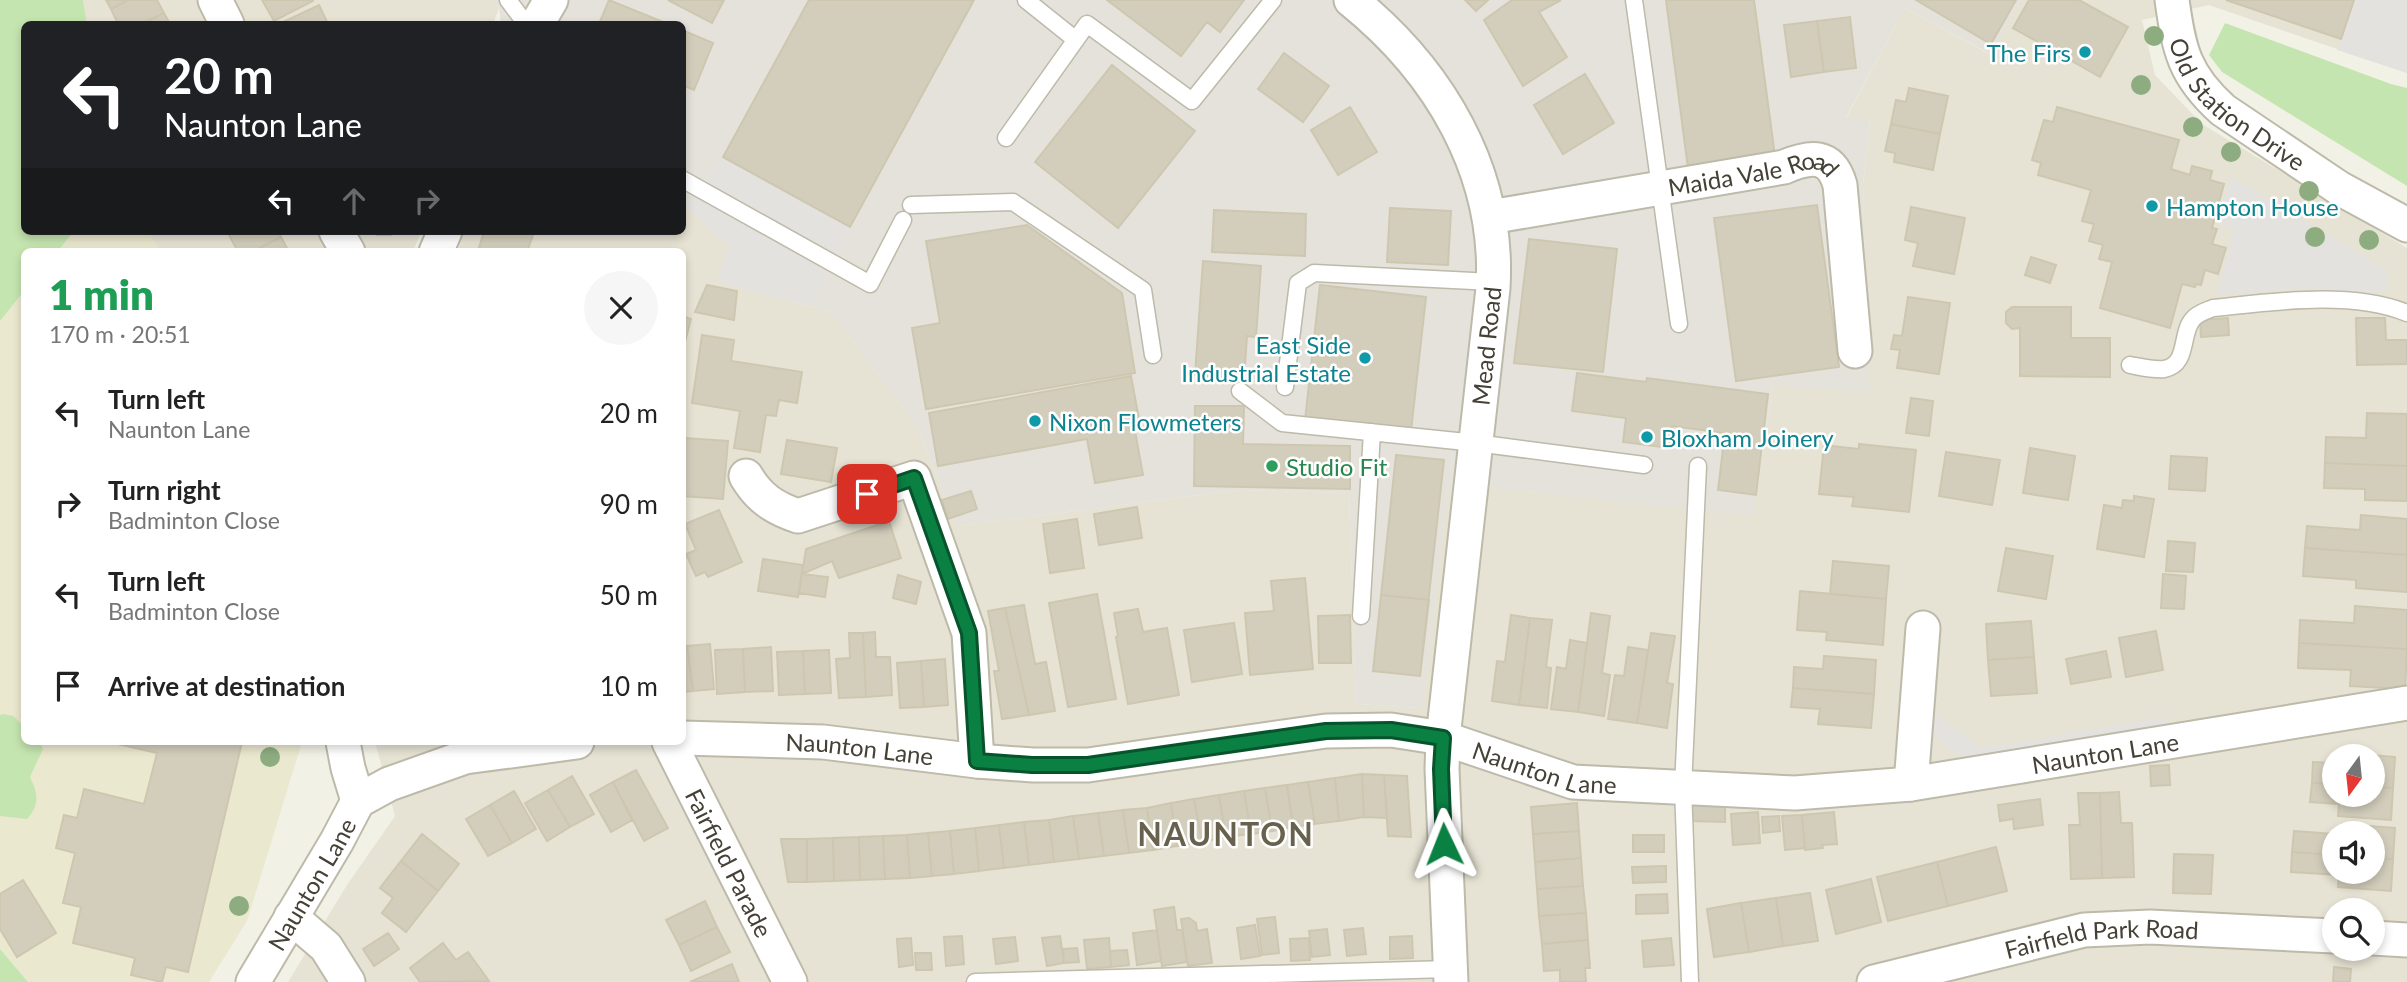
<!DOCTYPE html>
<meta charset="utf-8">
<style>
body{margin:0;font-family:Lato,sans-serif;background:#f6f6f6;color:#222;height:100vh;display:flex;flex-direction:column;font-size:26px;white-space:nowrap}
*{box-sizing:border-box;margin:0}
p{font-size:23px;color:#767676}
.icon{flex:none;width:38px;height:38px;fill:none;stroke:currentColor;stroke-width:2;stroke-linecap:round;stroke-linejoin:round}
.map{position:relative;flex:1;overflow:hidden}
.side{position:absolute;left:21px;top:248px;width:665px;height:497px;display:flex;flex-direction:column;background:#fff;border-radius:10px;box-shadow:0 4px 10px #0003}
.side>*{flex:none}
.guide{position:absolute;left:21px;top:21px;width:665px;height:214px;border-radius:10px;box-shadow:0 4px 10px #0003;background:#202124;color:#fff;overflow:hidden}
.needle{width:46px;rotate:195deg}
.controls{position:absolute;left:2322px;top:744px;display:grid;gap:14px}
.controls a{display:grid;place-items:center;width:63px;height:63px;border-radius:50%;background:#fff;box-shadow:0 4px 10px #0003;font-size:35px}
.pin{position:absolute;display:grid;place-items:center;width:60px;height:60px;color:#fff;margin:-30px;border-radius:14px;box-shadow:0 4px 10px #0006}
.me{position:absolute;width:77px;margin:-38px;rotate:358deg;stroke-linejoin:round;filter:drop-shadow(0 0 5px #0008)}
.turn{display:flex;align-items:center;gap:24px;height:147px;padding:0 28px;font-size:32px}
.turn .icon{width:91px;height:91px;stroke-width:2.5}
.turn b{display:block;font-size:49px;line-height:60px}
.lanes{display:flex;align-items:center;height:66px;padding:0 28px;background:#0003;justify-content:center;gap:35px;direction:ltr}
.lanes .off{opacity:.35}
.round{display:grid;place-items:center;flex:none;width:74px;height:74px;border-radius:37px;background:#f6f6f6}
.summary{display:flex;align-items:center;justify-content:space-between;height:119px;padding:0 28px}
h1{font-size:42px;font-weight:800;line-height:52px;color:#1e9e55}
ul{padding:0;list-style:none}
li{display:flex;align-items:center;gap:21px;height:91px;padding:0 28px}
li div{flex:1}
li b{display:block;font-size:26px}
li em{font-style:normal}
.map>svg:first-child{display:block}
.residential{fill:#e6e3d4;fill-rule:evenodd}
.industrial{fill:#e4e2db}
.education{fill:#ebe8d0}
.green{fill:#c5e5b0}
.parking{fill:#e3e2de}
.building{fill:#d3cebc;stroke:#cec7b0;stroke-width:2}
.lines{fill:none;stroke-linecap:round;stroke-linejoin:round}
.lane-casing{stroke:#bdbaa9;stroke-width:19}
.street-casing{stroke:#bdbaa9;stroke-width:37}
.lane{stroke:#fff;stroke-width:16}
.street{stroke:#fff;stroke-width:33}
.tree{fill:#8dac7f}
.route-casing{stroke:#07532c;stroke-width:18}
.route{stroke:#0b8043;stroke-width:12}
.culture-dot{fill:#0f9aa8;stroke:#fff;stroke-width:2.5}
.leisure-dot{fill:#2e9e5b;stroke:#fff;stroke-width:2.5}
.labels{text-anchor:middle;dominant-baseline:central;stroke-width:5;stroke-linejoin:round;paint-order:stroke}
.culture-label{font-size:24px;fill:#0d838f;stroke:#fff;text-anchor:start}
.street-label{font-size:24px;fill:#454136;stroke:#fff}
.leisure-label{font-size:24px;fill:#27864d;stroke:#fff;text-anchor:start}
.district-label{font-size:32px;font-weight:bold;letter-spacing:2px;fill:#67614d;stroke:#fff}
</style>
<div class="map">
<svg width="2407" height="982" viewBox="0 0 2407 982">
<rect width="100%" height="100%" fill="#f2f1e6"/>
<path class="residential" d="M83 0H494L499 8 493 24H87Z
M2020 0H2407V73L2209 5 2142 20 2155 75 2202 124 2407 248V982H288L347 885 395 816 375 742H682V252H457L465 231H682L683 204 696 214 729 246 718 282 831 312 917 427 957 526 1240 490 1349 493 1356 704 1421 708 1448 489 1481 487 1754 515 1773 385 1865 279 1863 184 1870 122 1846 118 1905 8 1989 54ZM2334 756H2373V794H2334ZM2334 833H2373V872H2334ZM2334 910H2373V948H2334Z
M147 231H421L413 252H161Z"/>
<path class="industrial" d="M494 0H2020L1990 54 1905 8 1846 117 1870 121 1863 184 1869 393 1773 385 1754 516 1481 487 1448 489 1422 708 1356 704 1349 493 1240 490 957 526 917 427 831 312 717 282 729 246 696 214 683 204 682 24H501L499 8Z"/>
<path class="education" d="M74 231H147L161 252H57Z
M24 291V742H302L247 921 209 982H28L0 949V321Z"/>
<path class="green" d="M0 0H83L87 24H24V231H74L57 252H24V291L0 321Z
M2225 23 2391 84 2407 88V186L2222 72 2209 55Z
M3 714 13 716 24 726V742H40L43 749 30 777C38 793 40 805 27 819L0 816V715Z
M0 949 28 982H0Z"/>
<path class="parking" d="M2354 0H2407V73L2337 50Z
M723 157 850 227 810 306 717 282 729 246 688 209Z
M2230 176 2388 271 2386 292 2333 295 2315 288 2216 295 2234 230 2217 224Z
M1932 711 1980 749 2164 717 2168 730 1972 767 1922 724Z"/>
<path class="building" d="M106 0H128L111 9Z
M128 0H157L164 13 142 24H118L111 9Z
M262 0H313V1L274 21Z
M609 0 668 24H599Z
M668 0H724L712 23Z
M809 0H974L850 227 723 157Z
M1107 0H1244L1220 32 1207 22 1181 56Z
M1465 0H1488L1476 11Z
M1512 0H1561L1539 12 1567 57 1523 86 1484 20Z
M1666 0H1754L1775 156 1688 168Z
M1916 0H2016L1991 44Z
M2029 0H2079L2128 27 2100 77 2013 28Z
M2226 0H2354L2341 39Z
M319 5 328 24H279Z
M164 13 170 24H142Z
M1850 17 1856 68 1824 72 1817 21Z
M1817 21 1824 72 1791 77 1784 25Z
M682 30 713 43 694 90 682 85Z
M1284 53 1329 86 1303 122 1258 89Z
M1112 65 1195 131 1118 228 1035 162Z
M1585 74 1614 123 1563 154 1534 105Z
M1909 88 1948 96 1940 134 1891 124 1896 100 1906 102Z
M1350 107 1377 152 1338 175 1311 130Z
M2057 107 2179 140 2171 169 2190 175 2192 166 2212 171 2210 180 2224 184 2212 228 2217 229 2212 244 2226 248 2218 274 2205 270 2201 285 2196 284 2195 287 2182 284 2170 328 2100 308 2112 262 2099 259 2103 245 2089 241 2094 224 2082 221 2091 190 2038 175 2041 163 2032 160 2044 120 2053 122Z
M1891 124 1940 134 1933 170 1894 162 1895 153 1885 151Z
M1817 205 1839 367 1736 381 1714 218Z
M1911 207 1965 218 1954 274 1913 266 1918 243 1905 240Z
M1390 208 1451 211 1448 265 1387 262Z
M1214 210 1306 214 1305 256 1212 252Z
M1027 225 1122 293 1135 373 926 409 912 328 940 323 926 241Z
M227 231H278L281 237 252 252H238Z
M376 231H392L391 235H377Z
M484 231H531L534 232 527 252H491L479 248Z
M281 237 289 252H252Z
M1529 239 1617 249 1603 372 1514 363Z
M2031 257 2056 265 2050 283 2025 275Z
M1203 261 1261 266 1256 337 1247 336 1244 379 1195 375Z
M707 285 737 291 734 320 695 312Z
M1320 285 1426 297 1411 431 1305 420Z
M1908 297 1950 303 1939 374 1897 368 1900 350 1891 349 1894 335 1902 336Z
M2012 307H2071V338H2110V377L2020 376V328L2012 329 2006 323V312Z
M682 316 691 319 685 342 682 341Z
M2228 318 2229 335 2201 337 2200 320Z
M2356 318H2385L2386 340H2407V364L2357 365Z
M702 335 734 340 731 361 802 372 797 403 779 400 776 416 766 415 760 452 734 448 740 411 692 403Z
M1577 373 1646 382 1647 378 1768 394 1756 495 1718 490 1725 433 1672 426 1669 448 1623 442 1626 418 1572 411Z
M1131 376 1141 430 1135 431 1143 475 1095 483 1087 439 938 466 929 413Z
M1911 398 1933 401 1929 436 1906 433Z
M1195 406H1244L1243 444 1350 446V489L1194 486Z
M1195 406H1244L1243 444 1350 446V489L1194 486Z
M2367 413 2407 414V466L2325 463 2326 437 2366 438Z
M684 438 728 441 723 499 682 496Z
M787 440 837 448 831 482 781 474Z
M1859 444 1916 450 1909 512 1852 506 1854 497 1819 494 1824 445 1859 449Z
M2030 448 2075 456 2068 500 2023 493Z
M1946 452 2000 460 1992 505 1939 496Z
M1396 455 1444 460 1420 676 1373 671Z
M2171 456 2207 458 2205 491 2169 489Z
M2325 463 2407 466V501L2365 500V489L2324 488Z
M971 491 977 509 948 519 942 500Z
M2134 496 2154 499 2144 557 2097 549 2104 505 2122 508 2123 500 2134 501Z
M1137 507 1142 538 1099 545 1094 514Z
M719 510 742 562 708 577 705 572 696 576 686 554 696 550 685 524Z
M2361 515 2407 519V555L2305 548 2307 526 2360 530Z
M1077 519 1084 568 1050 573 1043 524Z
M889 521 901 558 839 578 832 561 802 574 806 549Z
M2168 541 2195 543 2193 572 2166 571Z
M2006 548 2053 556 2046 599 1998 591Z
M2305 548 2407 555V592L2356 588V580L2303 576Z
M763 559 803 565 798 597 758 591Z
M1833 561 1889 566 1886 599 1830 594Z
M802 574 828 577 825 597 799 593Z
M2163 574 2186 576 2184 609 2161 608Z
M898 575 921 582 916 604 893 598Z
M1305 578 1313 669 1250 675 1245 613 1274 611 1271 581Z
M1800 591 1886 599 1883 645 1826 640 1827 632 1797 630Z
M1097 594 1116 699 1068 707 1049 603Z
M1381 595 1429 600 1420 676 1373 671Z
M1024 605 1035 664 1046 662 1055 711 1029 715 1005 608Z
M2355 606 2407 610V649L2299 643 2300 620 2354 623Z
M1005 608 1029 715 1002 719 994 671H999L988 611Z
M1138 609 1143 632 1167 628 1179 695 1128 704 1116 637 1118 636 1114 613Z
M1591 613 1610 616 1602 673 1610 675 1604 716 1578 712Z
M1350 615 1351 663H1319L1318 616Z
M1511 615 1530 618 1519 705 1492 701 1497 661 1505 662Z
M1530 618 1552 620 1546 667 1551 668 1547 708 1519 705Z
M2031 621 2034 657 1988 660 1986 624Z
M1234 623 1242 674 1192 682 1184 630Z
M2156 631 2163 670 2126 677 2119 638Z
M875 632 876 657H890L892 695 866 697 863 633Z
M849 633H863L866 697 839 698 836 659 850 658Z
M1651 633 1675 636 1667 683 1673 684 1667 728 1637 723Z
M1570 640 1587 643 1578 712 1551 709 1557 667 1566 669Z
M2299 643 2407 649 2405 689 2350 686 2351 670 2298 668Z
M710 644 714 689 693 691 687 646Z
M687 646 693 691 682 692V647Z
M771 647 773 691 745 692 743 649Z
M1628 647 1648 650 1637 723 1608 719 1615 675 1624 676Z
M743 649 745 692 717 694 715 650Z
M829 650 831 693 805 694 803 651Z
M803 651 805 694 779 695 777 652Z
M2106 651 2111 677 2071 684 2066 659Z
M1824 656 1876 660 1874 694 1793 688 1794 667 1823 669Z
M2034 657 2037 693 1991 696 1988 660Z
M945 659 948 705 924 707 921 661Z
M921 661 924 707 900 708 897 663Z
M1793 688 1874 694 1871 728 1818 724 1820 709 1791 707Z
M109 742H242L188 972 166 967 162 982 131 975 135 958 73 943 81 907 63 903 75 853 56 848 64 815 77 818 84 789 144 804 157 753Z
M2343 753 2395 757 2393 788 2373 787V756H2343Z
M2313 762 2334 763V784L2312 783Z
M2169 765 2170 785 2151 786 2150 766Z
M636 770 668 828 644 841 613 782Z
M1362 774 1384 775 1387 818 1364 817Z
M1362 774 1364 817 1339 821 1335 778Z
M1384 775 1407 776 1411 837 1388 836Z
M572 776 594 814 570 827 548 790Z
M1335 778 1339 821 1315 824 1308 782Z
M613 782 632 820 611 832 590 795Z
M1308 782 1315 824 1293 827 1287 785Z
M2312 783 2334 784V794H2373V787L2393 788 2391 820 2338 816 2339 804 2310 802Z
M1287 785 1293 827 1272 831 1265 788Z
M1265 788 1272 831 1251 834 1244 791Z
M548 790 570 827 547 841 525 803Z
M514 791 536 829 512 843 490 805Z
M1244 791 1251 834 1226 837 1219 795Z
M2119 792 2121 823H2132L2134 877 2102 878 2100 793Z
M2078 793H2100L2102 878 2071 879 2069 825H2080Z
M1219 795 1226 837 1202 842 1194 799Z
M1194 799 1202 842 1177 846 1171 803Z
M2040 799 2043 825 2014 829 2013 819 2000 821 1998 805Z
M1171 803 1177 846 1153 850 1147 808Z
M1577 803 1579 831 1533 834 1531 807Z
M490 805 512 843 488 856 466 819Z
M1692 805 1725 806V822L1691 821Z
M1147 808 1153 850 1129 853 1123 810Z
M1123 810 1129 853 1104 856 1098 813Z
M1758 812 1760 843 1733 845 1731 814Z
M1834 812 1837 844 1822 845 1823 848 1805 850 1802 815Z
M1098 813 1104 856 1079 859 1073 816Z
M1802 815 1805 848 1785 850 1782 816Z
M1073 816 1079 859 1054 862 1049 820Z
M1779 816 1780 831 1763 833 1762 817Z
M1049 820 1054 862 1029 865 1024 822Z
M1024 822 1029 865 1004 868 999 825Z
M2342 824 2395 828 2393 859 2373 858V833H2342Z
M999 825 1004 868 979 871 975 828Z
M975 828 979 871 954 874 950 831Z
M950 831 954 874 932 876 928 833Z
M1579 831 1581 858 1535 862 1533 834Z
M2294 831 2334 834V855L2292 852Z
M928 833 932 876 910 878 907 835Z
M422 834 459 864 438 891 401 861Z
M907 835 910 878 885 879 883 836Z
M1633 835H1664V852H1633Z
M883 836 885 879 860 880 859 837Z
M859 837 860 880 834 881 833 838Z
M833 838 834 881 807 882V839Z
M781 839H807V882H788Z
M1996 847 2007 891 1948 906 1937 862Z
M2292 852 2334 855V872H2373V858L2393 859 2391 891 2338 887 2339 875 2291 872Z
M2174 854 2213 855 2211 894 2173 893Z
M1581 858 1583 886 1537 889 1535 862Z
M401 861 438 891 406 932 382 913 393 898 380 888Z
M1937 862 1948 906 1888 921 1877 877Z
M1666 866V882L1633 883 1632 867Z
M1871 879 1881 922 1836 934 1826 890Z
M23 880 56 933 17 957 0 929V894Z
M1583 886 1586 913 1539 916 1537 889Z
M1810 893 1818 941 1783 946 1776 898Z
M1667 894 1668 913 1636 914V895Z
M1776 898 1783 946 1749 952 1741 903Z
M705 901 717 927 679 945 666 920Z
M1741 903 1749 952 1714 957 1707 909Z
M1174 907 1177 930 1182 929 1187 962 1162 966 1154 910Z
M1586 913 1588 940 1542 944 1539 916Z
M1275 917 1279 953 1262 955 1257 919Z
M1189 918 1196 923 1197 931 1207 929 1212 963 1188 966 1181 919Z
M1255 925 1260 956 1241 959 1237 928Z
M717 927 730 952 691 971 679 945Z
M1363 928 1366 954 1347 956 1344 930Z
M1327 929 1330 955 1312 957 1309 931Z
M1157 930 1161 961 1137 965 1133 933Z
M388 933 399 949 374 966 363 949Z
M962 936 964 964 946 966 944 937Z
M1060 936 1064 963 1047 966 1042 938Z
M1412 936 1413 958 1390 959V937Z
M1015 937 1018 961 996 964 993 939Z
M911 938 913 965 899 967 897 939Z
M1109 938 1111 967 1087 969 1084 940Z
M1309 938 1310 960 1291 961 1290 939Z
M1671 938 1674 965 1644 967 1642 941Z
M1588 940 1590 968H1585L1586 982H1560V970L1544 971 1542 944Z
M443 943 456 960 468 952 489 981 420 982 410 968Z
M1077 948 1079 962 1064 963 1063 949Z
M1127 950 1129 965 1111 967 1110 951Z
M915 953H931L932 970H916Z
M732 964 739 982H690Z
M2334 967 2351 969 2350 982H2333Z"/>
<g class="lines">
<g class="lane-casing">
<path id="lane" d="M508 0 526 24
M1026 0 1076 40
M1634 0 1679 324
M1006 138 1087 24 1192 101 1273 0
M682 179 870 284 903 220
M911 205 1013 202 1143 290 1153 355
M2130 365C2141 367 2153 370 2164 369 2189 365 2180 333 2193 319 2198 313 2206 311 2213 308 2272 302 2351 290 2407 313
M1285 387 1298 283 1314 273 1493 282
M1240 391 1282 423 1476 443 1644 465
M1361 616 1372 432
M975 982 1449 969
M1690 982 1683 787 1698 466"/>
</g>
<g class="street-casing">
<g id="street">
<path d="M215 0 227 24"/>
<path d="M1351 0C1439 71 1500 172 1493 288L1443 738 1442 769 1451 982"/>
<path id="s1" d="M2172 0C2179 50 2184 75 2223 110L2339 188 2407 225"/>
<path d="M537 24 551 0"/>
<path id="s2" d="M1490 217 1784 167C1810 156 1831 153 1840 185L1855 351"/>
<path d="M336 231 348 252"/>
<path d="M436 252 445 231"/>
<path d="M746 476C759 498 774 508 798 516L914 478 969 633 977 761"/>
<path id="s3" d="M682 738 823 742 977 761 1033 765H1088L1326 731 1391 730 1443 738 1573 782 1795 793 1911 784 2407 703"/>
<path d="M343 742 348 768 358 801"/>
<path id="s4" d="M669 742 790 982"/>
<path d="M1911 784 1923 628"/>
<path d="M291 917 326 947 348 982"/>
<path d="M2373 938 2407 940"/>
<path id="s5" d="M253 982 337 841 358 801 389 784 465 757 577 742"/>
<path id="s6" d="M1874 982 2084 930 2150 927 2334 936"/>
</g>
</g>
<use href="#lane" class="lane"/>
<use href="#street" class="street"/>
</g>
<g class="tree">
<circle cx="2154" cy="36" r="10"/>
<circle cx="2141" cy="85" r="10"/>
<circle cx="2193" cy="127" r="10"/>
<circle cx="2231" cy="152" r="10"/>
<circle cx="2309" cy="191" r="10"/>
<circle cx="2315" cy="237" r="10"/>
<circle cx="2369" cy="240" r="10"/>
<circle cx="270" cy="757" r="10"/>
<circle cx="239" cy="906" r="10"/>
</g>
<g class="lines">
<g class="route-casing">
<path id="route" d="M867 494 914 478 969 633 977 761 1032 765H1088L1326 731 1391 730 1443 738 1441 769 1444 844"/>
</g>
<use href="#route" class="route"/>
</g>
<g class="culture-dot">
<circle cx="2085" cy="52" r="7"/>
<circle cx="2152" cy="206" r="7"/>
<circle cx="1365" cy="358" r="7"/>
<circle cx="1035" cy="421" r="7"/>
<circle cx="1647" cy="437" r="7"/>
</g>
<circle class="leisure-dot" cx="1272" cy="466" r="7"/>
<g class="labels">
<g class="culture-label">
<text x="2071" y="52" text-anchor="end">The Firs</text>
<text x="2166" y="206">Hampton House</text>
<text x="1351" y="344" text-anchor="end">East Side<tspan x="1351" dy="28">Industrial Estate</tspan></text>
<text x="1049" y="421">Nixon Flowmeters</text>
<text x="1661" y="437">Bloxham Joinery</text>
</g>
<g class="street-label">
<text stroke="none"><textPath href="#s1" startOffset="130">Old Station Drive</textPath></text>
<text stroke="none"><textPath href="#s2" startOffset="268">Maida Vale Road</textPath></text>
<text transform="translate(1486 346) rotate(-84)">Mead Road</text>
<text stroke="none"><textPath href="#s3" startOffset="178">Naunton Lane</textPath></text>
<text stroke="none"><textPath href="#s3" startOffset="1438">Naunton Lane</textPath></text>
<text stroke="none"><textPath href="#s3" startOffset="872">Naunton Lane</textPath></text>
<text stroke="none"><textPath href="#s4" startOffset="135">Fairfield Parade</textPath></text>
<text stroke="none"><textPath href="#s5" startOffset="114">Naunton Lane</textPath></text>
<text stroke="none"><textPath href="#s6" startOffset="233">Fairfield Park Road</textPath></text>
</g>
<g class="leisure-label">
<text x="1286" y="466">Studio Fit</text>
</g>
<g class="district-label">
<text x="1226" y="833">NAUNTON</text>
</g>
</g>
</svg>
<div class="controls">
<a><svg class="needle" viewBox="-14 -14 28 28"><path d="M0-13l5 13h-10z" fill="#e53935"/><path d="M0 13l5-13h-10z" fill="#767676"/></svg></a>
<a><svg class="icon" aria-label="sound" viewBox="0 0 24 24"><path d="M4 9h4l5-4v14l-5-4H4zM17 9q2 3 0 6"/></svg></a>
<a><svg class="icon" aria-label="search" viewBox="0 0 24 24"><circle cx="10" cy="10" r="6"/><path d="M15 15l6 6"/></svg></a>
</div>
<div class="pin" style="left:867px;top:494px;background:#d93025"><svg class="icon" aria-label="arrive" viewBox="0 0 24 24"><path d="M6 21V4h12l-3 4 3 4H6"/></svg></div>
<svg class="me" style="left:1444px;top:844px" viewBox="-20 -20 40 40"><path d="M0-17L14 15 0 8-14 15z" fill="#0b8043" stroke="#fff" stroke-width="4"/></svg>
<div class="guide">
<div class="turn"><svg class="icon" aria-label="left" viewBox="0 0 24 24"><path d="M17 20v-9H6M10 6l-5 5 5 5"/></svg><div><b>20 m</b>Naunton Lane</div></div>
<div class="lanes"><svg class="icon" aria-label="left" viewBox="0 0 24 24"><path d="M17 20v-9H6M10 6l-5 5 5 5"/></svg><svg class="icon off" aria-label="ahead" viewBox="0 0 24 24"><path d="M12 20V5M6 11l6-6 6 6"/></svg><svg class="icon off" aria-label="right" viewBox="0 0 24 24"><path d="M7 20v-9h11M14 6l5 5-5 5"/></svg></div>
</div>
<section class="side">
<div class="summary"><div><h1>1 min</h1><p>170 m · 20:51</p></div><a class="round"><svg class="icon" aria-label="close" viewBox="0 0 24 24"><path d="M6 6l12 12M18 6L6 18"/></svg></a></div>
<ul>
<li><svg class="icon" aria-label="left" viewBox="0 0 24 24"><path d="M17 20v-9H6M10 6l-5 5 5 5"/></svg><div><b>Turn left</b><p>Naunton Lane</p></div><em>20 m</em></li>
<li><svg class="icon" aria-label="right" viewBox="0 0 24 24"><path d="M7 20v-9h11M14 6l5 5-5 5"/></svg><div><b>Turn right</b><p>Badminton Close</p></div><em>90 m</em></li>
<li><svg class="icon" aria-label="left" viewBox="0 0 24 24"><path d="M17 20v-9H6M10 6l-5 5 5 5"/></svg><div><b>Turn left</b><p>Badminton Close</p></div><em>50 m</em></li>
<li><svg class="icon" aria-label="arrive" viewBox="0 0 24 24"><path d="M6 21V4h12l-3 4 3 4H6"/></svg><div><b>Arrive at destination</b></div><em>10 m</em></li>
</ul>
</section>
</div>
